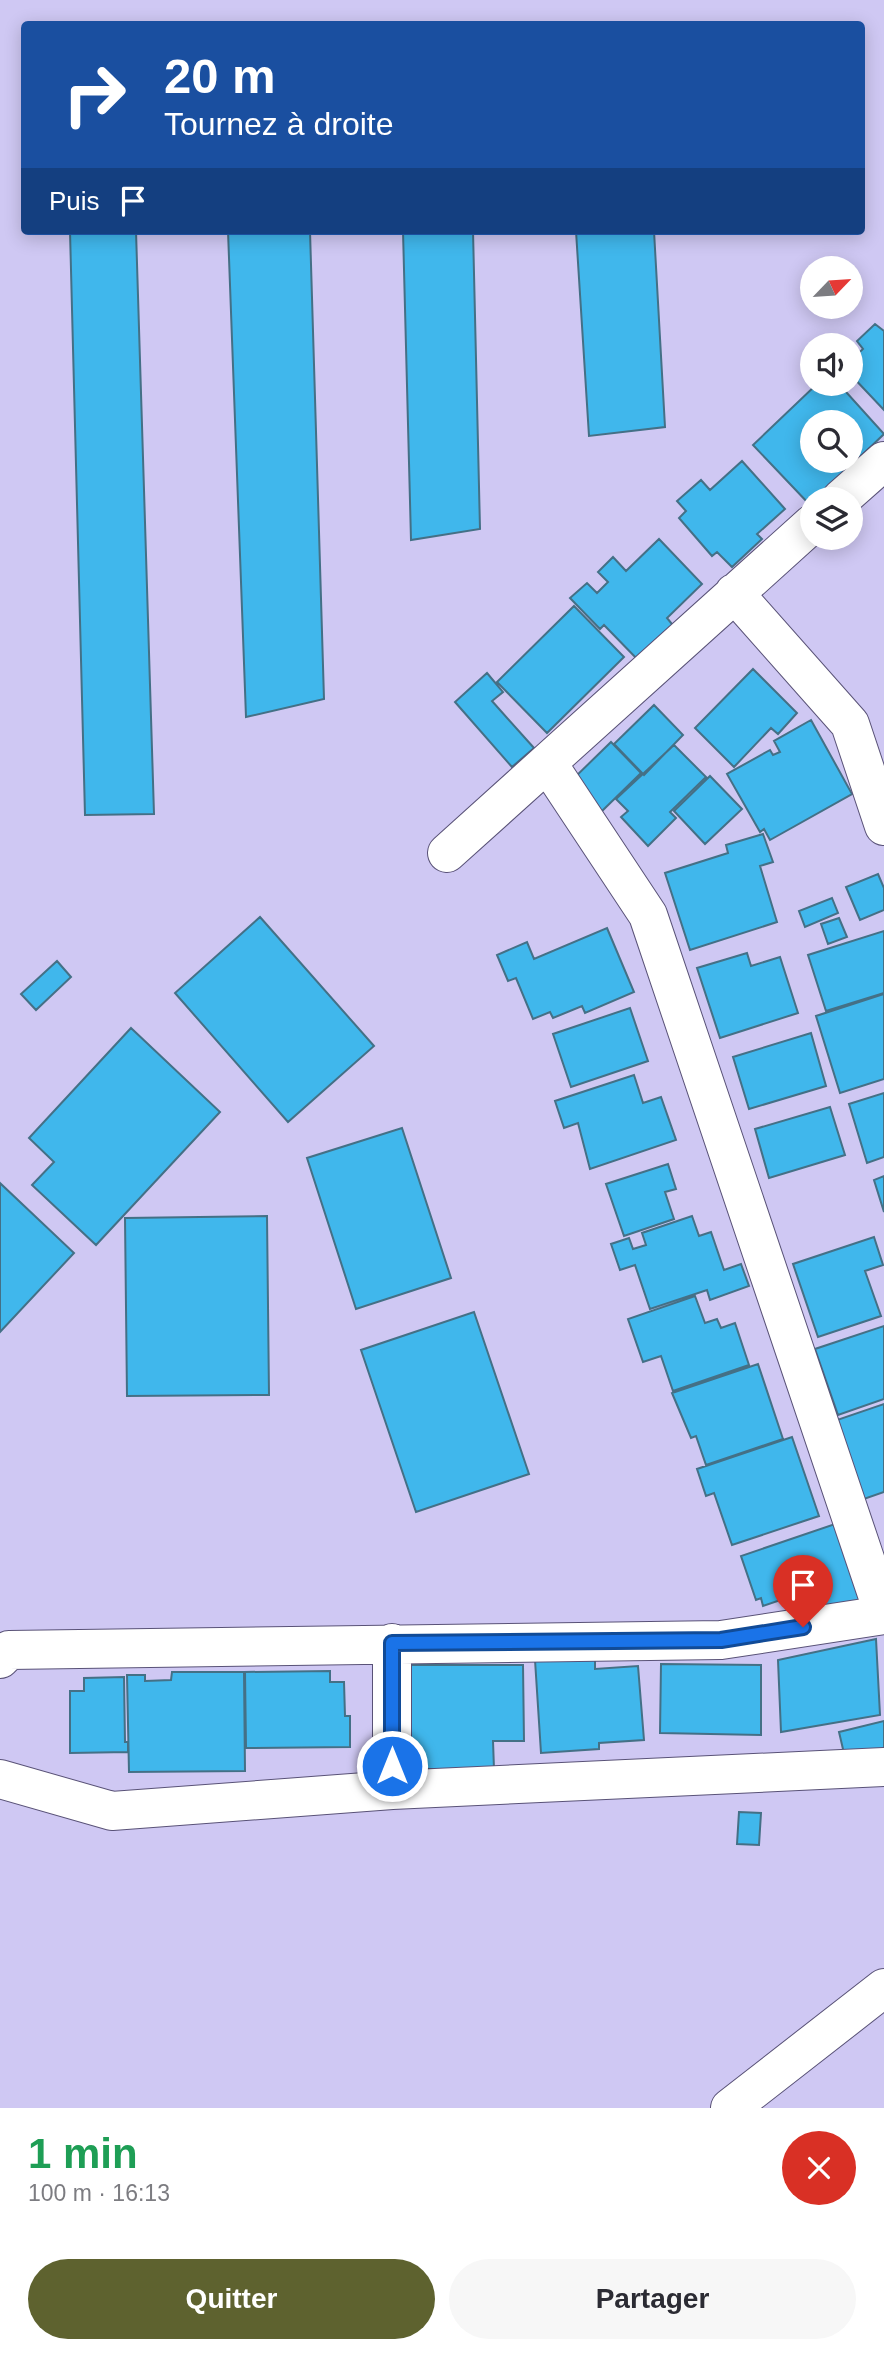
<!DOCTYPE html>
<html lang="fr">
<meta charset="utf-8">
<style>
body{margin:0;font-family:Arial,sans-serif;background:#f7f7f7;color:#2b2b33;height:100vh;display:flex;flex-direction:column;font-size:26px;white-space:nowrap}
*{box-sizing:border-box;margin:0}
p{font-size:23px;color:#7c7c81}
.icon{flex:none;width:38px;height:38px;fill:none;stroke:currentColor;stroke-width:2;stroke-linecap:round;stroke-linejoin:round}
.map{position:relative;height:2108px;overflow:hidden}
.drawer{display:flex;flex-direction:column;background:#fff;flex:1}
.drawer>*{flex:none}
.hud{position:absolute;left:21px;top:21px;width:844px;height:214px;border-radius:7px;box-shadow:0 4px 18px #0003;background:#1a4fa0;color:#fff;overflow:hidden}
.needle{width:46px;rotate:65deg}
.buttons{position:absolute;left:800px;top:256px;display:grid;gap:14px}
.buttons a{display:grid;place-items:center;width:63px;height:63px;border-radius:50%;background:#fff;box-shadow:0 4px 18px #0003;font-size:35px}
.pin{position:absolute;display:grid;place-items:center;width:60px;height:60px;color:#fff;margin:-72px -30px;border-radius:50% 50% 50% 0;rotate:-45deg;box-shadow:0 0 7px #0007}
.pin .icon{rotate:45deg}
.me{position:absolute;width:77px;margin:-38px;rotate:0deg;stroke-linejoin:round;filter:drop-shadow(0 0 5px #0008)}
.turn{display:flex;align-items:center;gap:24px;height:147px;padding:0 28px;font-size:32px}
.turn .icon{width:91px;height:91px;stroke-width:2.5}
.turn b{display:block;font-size:49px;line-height:60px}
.then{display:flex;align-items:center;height:66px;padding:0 28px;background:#0003;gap:14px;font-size:26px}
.round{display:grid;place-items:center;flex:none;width:74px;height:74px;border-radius:37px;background:#f7f7f7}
.head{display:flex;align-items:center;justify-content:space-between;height:119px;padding:0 28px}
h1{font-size:42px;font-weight:700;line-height:52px;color:#1e9e55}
.button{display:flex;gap:14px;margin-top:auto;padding:14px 28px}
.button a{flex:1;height:80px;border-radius:42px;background:#5e622f;color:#fff;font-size:28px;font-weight:700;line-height:80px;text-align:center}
.button a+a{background:#f7f7f7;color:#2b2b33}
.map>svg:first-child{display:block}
.building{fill:#40b7ec;stroke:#447086;stroke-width:2;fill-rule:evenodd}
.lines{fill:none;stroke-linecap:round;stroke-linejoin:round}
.street-casing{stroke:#595277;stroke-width:40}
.secondary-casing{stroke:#595277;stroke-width:40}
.street{stroke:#fff;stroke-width:38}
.secondary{stroke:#fff;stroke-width:38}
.route-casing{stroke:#114b97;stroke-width:18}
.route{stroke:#1a73e8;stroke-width:12}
</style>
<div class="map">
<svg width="884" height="2108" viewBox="0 0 884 2108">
<rect width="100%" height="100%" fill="#cfc8f3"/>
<path class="building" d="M70 231H136L154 814 85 815Z
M228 231H310L324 699 246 717Z
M403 231H473L480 529 411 540Z
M576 231H654L665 427 589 436Z
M875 324 884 331V410L850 374V361L863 349 857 341Z
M818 383H838L884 434 816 499H812L810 505 753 445ZM812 422H850V460H812Z
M742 461 785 509 757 534 762 539 732 567 717 552 712 556 679 518 686 511 677 501 701 480 710 490Z
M659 539 702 584 667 618 676 629 641 663 604 625 600 629 570 598 587 583 597 593 608 582 598 572 613 557 626 571Z
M574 606 624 657 547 733 497 682Z
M753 669 797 713 778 734 771 728 734 767 695 728Z
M487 673 503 692 492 701 534 748 512 767 455 702Z
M654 705 683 735 644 775 614 744Z
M811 720 852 794 770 840 764 829 760 832 727 774 770 750 773 755 780 752 774 741Z
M611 742 641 773 601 812 571 781Z
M674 745 706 777 670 812 676 818 648 846 621 817 628 811 616 799Z
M710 776 742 809 705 844 674 811Z
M763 834 773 862 760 866 777 922 690 950 665 873 728 853 726 845Z
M878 874 884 888V910L860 920 846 887Z
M832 898 838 913 805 927 799 911Z
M260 917 374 1046 288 1122 175 993Z
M839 918 847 937 828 944 821 924Z
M607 928 634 992 585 1013 582 1006 553 1018 550 1012 533 1019 516 978 508 981 497 955 527 942 534 959Z
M884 931V993L826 1011 808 955Z
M747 953 751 966 780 957 798 1013 720 1038 697 968Z
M57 961 71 977 36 1010 21 994Z
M884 994V1079L840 1093 816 1016Z
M630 1008 648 1061 571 1087 553 1034Z
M131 1028 220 1112 96 1245 32 1185 54 1162 29 1138Z
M811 1033 826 1086 749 1109 733 1057Z
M634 1075 643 1103 661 1097 676 1140 590 1169 578 1123 564 1128 555 1101Z
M884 1093V1157L867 1163 849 1104Z
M830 1107 845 1155 769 1178 755 1129Z
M402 1128 451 1278 356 1309 307 1158Z
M668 1164 676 1189 665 1192 674 1219 624 1236 606 1184Z
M884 1176V1212L874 1180Z
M0 1183 74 1253 0 1332Z
M267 1216 269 1395 127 1396 125 1218Z
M692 1216 699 1236 711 1232 724 1270 741 1264 749 1286 710 1300 707 1290 650 1309 635 1265 620 1270 611 1244 629 1238 633 1249 646 1245 642 1233Z
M874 1237 883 1265 865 1271 881 1316 818 1337 793 1264Z
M695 1296 705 1323 717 1319 721 1328 735 1323 749 1365 673 1391 661 1356 643 1362 628 1319Z
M474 1312 529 1474 416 1512 361 1350Z
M884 1326V1399L838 1415 815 1349Z
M758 1364 783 1439 706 1465 696 1436 691 1438 672 1393Z
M884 1404V1492L861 1500 834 1421Z
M792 1437 819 1516 732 1545 714 1493 706 1496 697 1469Z
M844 1521 871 1600 810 1621 801 1593 763 1606 761 1598 756 1600 741 1556Z
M876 1639 880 1715 781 1732 778 1660Z
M595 1656V1669L638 1666 644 1740 599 1743V1749L541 1753 535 1660Z
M661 1664 761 1665V1735L660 1733Z
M404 1665H523L524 1741H493L494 1769H405Z
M330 1671V1682H344L345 1716H350V1747L246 1748 245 1672Z
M172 1672H244L245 1771 129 1772 127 1675H145V1681L171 1680Z
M124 1677 125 1742H128V1752L70 1753V1691H84V1678Z
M884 1721V1753L846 1762 839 1732Z
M739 1812 761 1813 759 1845 737 1844Z"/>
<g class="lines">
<g class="street-casing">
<path id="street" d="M841 499 884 461
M734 593 850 724 884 826
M548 764 648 915 884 1615
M447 853 812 524
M0 1659 9 1650 721 1640 884 1615
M0 1779 112 1811 392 1790 884 1767
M392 1790V1643"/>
</g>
<g class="secondary-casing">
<path id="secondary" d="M730 2108 884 1988"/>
</g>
<use href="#street" class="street"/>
<use href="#secondary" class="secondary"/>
</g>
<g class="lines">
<g class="route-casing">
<path id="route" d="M392 1766V1643L721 1640 803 1627"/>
</g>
<use href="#route" class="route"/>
</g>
</svg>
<div class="buttons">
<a><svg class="needle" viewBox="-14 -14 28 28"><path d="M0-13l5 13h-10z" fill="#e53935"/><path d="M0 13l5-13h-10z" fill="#7c7c81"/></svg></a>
<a><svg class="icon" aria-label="sound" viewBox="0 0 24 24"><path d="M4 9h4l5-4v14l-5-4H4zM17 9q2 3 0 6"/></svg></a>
<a><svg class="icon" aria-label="search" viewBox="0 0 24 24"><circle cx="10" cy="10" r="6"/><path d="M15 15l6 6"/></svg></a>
<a><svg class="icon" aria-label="layers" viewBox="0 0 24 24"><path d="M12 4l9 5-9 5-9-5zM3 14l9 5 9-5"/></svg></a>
</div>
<div class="pin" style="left:803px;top:1627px;background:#d93025"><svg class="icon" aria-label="arrive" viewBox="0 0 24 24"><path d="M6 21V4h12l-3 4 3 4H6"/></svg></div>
<svg class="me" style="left:392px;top:1766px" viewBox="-20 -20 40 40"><circle r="17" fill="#1a73e8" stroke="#fff" stroke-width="3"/><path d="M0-11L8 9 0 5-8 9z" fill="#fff"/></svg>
<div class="hud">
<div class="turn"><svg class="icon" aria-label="right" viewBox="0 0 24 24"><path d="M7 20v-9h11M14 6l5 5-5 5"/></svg><div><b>20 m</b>Tournez à droite</div></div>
<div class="then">Puis<svg class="icon" aria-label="arrive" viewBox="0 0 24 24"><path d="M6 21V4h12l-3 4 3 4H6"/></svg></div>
</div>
</div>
<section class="drawer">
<div class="head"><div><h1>1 min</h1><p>100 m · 16:13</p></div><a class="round" style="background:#d93025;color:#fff"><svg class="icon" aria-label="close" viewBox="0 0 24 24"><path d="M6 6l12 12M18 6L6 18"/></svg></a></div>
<div class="button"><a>Quitter</a><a>Partager</a></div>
</section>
